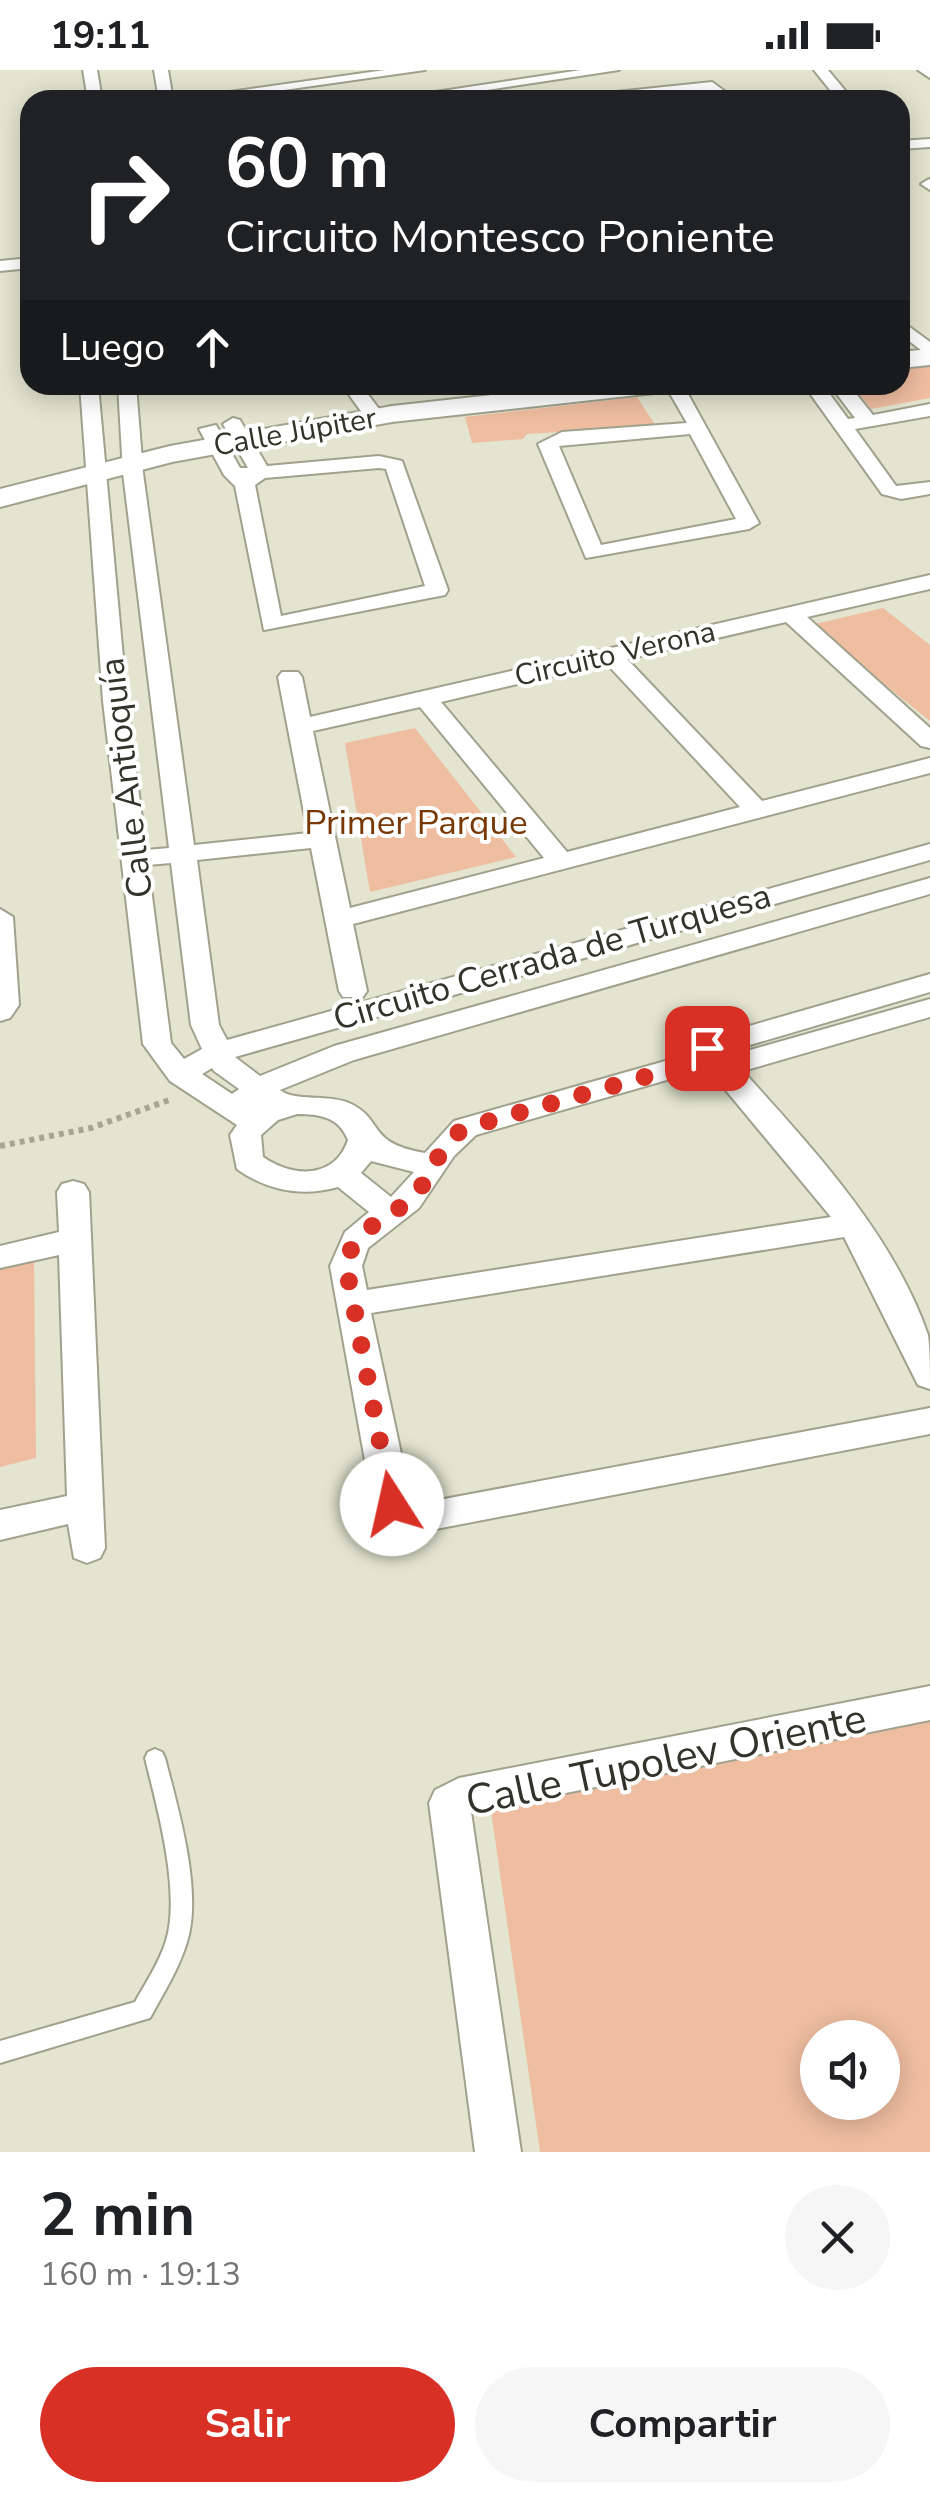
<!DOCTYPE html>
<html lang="es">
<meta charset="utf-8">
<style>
body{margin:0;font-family:"Nunito Sans",sans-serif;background:#f6f6f6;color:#202124;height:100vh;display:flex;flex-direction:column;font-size:38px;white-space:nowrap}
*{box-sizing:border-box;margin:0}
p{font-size:32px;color:#757577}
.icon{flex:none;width:55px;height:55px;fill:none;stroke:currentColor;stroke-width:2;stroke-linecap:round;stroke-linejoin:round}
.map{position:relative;height:2082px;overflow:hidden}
.side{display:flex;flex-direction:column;background:#fff;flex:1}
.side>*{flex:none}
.guide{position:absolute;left:20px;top:20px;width:890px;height:305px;border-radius:30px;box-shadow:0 5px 25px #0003;background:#202124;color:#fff;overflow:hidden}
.tools{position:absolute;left:800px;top:1950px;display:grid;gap:20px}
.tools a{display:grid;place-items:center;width:100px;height:100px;border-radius:50%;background:#fff;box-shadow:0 5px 25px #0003;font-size:50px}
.pin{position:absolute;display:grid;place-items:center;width:85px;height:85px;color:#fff;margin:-42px;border-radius:20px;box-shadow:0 5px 15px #0006}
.me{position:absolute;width:110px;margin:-55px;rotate:350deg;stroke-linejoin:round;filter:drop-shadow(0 0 8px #0008)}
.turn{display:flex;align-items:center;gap:35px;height:210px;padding:0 40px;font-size:45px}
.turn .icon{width:130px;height:130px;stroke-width:2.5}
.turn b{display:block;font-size:70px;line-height:85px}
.then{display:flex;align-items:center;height:95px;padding:0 40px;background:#0003;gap:20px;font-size:38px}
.round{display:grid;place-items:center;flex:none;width:105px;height:105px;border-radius:52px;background:#f6f6f6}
.overview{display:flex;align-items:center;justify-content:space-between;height:170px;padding:0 40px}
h1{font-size:60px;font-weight:700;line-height:75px}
.cta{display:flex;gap:20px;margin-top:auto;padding:20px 40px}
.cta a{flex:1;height:115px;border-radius:60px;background:#d93025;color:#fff;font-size:40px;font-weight:700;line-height:115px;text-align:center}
.cta a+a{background:#f6f6f6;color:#202124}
.status{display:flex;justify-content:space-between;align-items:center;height:70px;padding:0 50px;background:#fff;direction:ltr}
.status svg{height:28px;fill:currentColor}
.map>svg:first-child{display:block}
.green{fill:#efbda0;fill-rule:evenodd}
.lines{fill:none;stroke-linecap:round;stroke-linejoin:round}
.lane-casing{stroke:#a0a28e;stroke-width:4}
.street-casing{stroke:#a0a28e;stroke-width:4}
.secondary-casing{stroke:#a0a28e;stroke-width:4}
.path{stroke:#a5a696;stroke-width:6;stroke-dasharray:5 5;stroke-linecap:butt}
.lane{fill:#fff;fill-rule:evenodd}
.street{fill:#fff;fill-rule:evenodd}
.secondary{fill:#fff;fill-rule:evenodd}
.route{stroke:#d93025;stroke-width:18;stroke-dasharray:0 32.4}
.labels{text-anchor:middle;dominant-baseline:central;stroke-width:8;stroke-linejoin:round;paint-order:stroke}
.far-street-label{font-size:30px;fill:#33332b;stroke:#fff}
.street-label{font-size:35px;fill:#33332b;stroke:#fff}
.park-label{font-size:35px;fill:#773804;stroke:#fff}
.near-street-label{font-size:42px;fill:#33332b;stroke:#fff}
</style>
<div class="status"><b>19:11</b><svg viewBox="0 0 49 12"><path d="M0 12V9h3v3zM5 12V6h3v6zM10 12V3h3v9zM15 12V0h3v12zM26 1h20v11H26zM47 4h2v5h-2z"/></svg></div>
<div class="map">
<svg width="930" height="2082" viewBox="0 0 930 2082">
<rect width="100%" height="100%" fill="#e3e5d0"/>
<path class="green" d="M930 295V328L871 339 852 315H900V298Z
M637 327 656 356 527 364 523 369 472 373 465 347Z
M883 538 930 575V651L811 555Z
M415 658 516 787 370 822 345 673Z
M34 1188 36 1388 0 1397V1196Z
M930 1651V2082H540L490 1734ZM818 1968H882V2032H818Z"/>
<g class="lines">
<g class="lane-casing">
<path id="lane" d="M155 1679 162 1682 165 1688C178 1738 203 1822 187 1872 179 1899 163 1924 150 1948L0 1993V1971L135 1932C146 1912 159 1893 166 1871 181 1822 157 1737 145 1688L148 1682Z"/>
</g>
<g class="street-casing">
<path id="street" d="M83 0H97L102 30H88Z
M154 0H168L173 30 385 0H425L214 30H159Z
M581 0H619L421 30H382Z
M814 0H828L853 30H838Z
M918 0H930V8Z
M712 12 737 30H721L709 20 613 27 606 23Z
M930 69V77L900 79V71Z
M929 109 930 110V120L921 114Z
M30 188V198L0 201V191Z
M900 250 930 272V287L900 264Z
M80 315H98L127 631 146 780 169 778 123 403 118 315H136L143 403 194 775 308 763 278 607 282 602H298L302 607 310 647 930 505V519L807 547 930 658V678L921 676 786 552 627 589 762 731 930 688V703L353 854 367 921 363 927H343L339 921 311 778 197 790 219 955 227 970 930 774V790L235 987 260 1006 334 976 930 808V824L354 990 280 1020C295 1032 328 1024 349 1033 385 1049 365 1073 425 1083L454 1051 683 986 697 971 930 904V922L726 982 729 986 930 929V947L743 1001C813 1079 893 1164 928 1265 930 1280 930 1302 930 1319L918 1315 844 1167 371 1243 412 1435 930 1338V1364L410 1464 387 1457 373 1435 330 1196 345 1162 369 1142 338 1117C302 1127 268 1121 237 1099L230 1065 237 1055 170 1011 143 974 103 631ZM606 593 740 737 567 782 441 632ZM420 637 544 788 350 838 313 661ZM171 793 191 955 202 979 184 989 171 973 148 795ZM212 998 214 1001 239 1019 232 1024 202 1004ZM691 1003 714 1006 831 1147 367 1220 362 1196 368 1178 419 1138 454 1086 476 1065ZM297 1044C320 1044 339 1047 348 1070 335 1109 293 1108 263 1087L261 1065 278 1050ZM371 1091 414 1102 391 1127 361 1103Z
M342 315H361L385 347 382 351H368Z
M665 315H683L759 453 749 459 586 488 538 374 562 362 687 353ZM690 364 736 449 601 475 559 376Z
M804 315H823L848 349 855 348 830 315H849L873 345 930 334V346L855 359 896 416 930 412V424L901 429 882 424Z
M233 348 240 350 267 396 379 386 402 391 448 520 445 525 264 560 235 416 224 405 199 359 216 355 240 398H248L223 354ZM379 398 386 399 425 516 281 546 255 415 265 408Z
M0 839 13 847 19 935 10 948 0 951Z
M73 1111 84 1114 89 1122 105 1478 100 1488 87 1493 74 1488 68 1454 0 1470V1440L67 1426 59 1185 0 1198V1176L59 1162 57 1122 62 1114Z
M930 1616V1650L471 1742 521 2082H475L429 1733 435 1720 459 1708Z"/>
</g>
<g class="secondary-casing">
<path id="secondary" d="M930 279V295L900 298V282Z
M582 315H668L655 323 392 352 172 392 0 437V419L170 376 392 336Z"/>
</g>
<path class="path" d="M0 1076 91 1058 172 1029"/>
<use href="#lane" class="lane"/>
<use href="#street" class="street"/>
<use href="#secondary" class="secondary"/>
</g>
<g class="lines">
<path class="route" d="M392 1434 346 1196C353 1153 394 1151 419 1120 436 1097 439 1074 465 1058L690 994 707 978"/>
</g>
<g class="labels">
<g class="far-street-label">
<text transform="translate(295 362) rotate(-10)">Calle Júpiter</text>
<text transform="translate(615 584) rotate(-13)">Circuito Verona</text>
</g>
<g class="street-label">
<text transform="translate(126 708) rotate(-97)">Calle Antioquía</text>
<text transform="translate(552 887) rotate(-16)">Circuito Cerrada de Turquesa</text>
</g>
<g class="park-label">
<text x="416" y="752">Primer Parque</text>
</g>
<g class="near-street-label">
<text transform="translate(666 1690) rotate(-12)">Calle Tupolev Oriente</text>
</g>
</g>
</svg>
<div class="tools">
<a><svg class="icon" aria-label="sound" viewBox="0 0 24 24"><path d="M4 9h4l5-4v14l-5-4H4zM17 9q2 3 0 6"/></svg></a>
</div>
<div class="pin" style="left:707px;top:978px;background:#d93025"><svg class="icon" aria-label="arrive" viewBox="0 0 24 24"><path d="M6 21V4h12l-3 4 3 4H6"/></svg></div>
<svg class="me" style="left:392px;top:1434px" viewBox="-20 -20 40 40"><circle r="19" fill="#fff"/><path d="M0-13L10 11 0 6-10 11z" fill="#d93025"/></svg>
<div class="guide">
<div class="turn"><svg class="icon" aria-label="right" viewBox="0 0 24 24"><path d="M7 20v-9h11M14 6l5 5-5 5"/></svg><div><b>60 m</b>Circuito Montesco Poniente</div></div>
<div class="then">Luego<svg class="icon" aria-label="ahead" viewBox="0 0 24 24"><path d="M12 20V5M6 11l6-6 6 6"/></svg></div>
</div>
</div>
<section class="side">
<div class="overview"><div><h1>2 min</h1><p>160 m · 19:13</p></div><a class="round"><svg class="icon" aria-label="close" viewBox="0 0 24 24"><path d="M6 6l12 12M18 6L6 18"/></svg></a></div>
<div class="cta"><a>Salir</a><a>Compartir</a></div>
</section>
